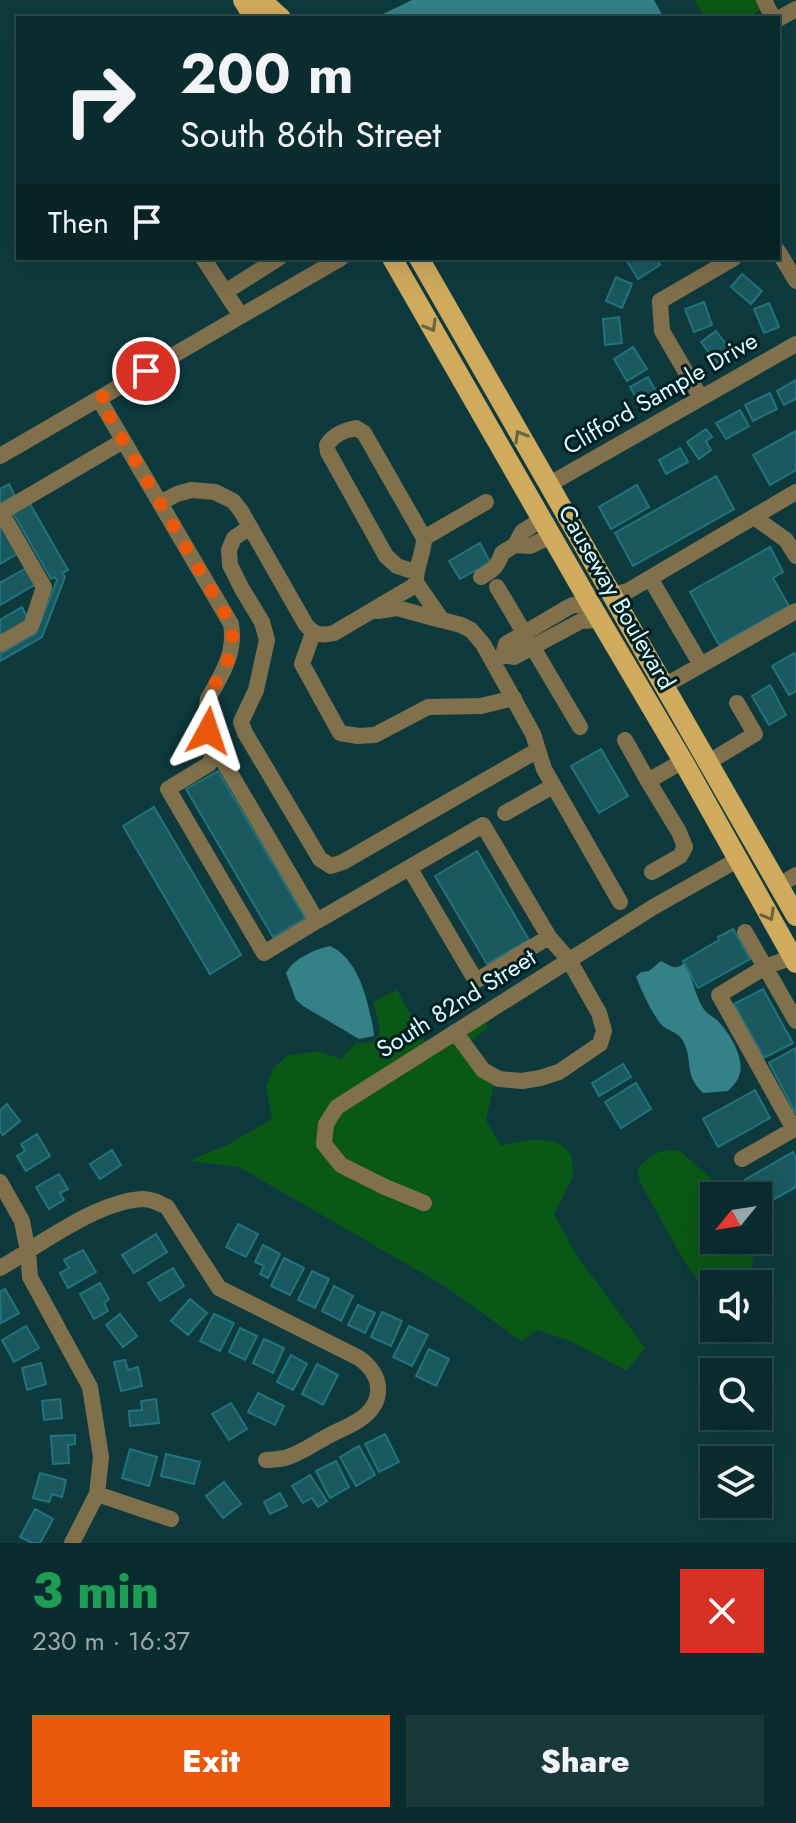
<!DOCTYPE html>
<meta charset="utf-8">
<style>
body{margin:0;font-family:Jost,sans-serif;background:#18383a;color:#f1f3f6;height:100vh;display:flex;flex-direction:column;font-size:30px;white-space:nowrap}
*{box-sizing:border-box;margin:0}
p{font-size:26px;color:#99a7aa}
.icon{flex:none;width:44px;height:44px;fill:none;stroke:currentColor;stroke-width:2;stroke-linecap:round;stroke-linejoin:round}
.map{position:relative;height:1543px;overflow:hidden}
.panel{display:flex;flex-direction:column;background:#0a2c2e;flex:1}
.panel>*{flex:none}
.hud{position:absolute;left:16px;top:16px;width:764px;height:244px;border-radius:0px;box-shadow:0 8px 32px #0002,0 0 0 2px #2a484a;background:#0a2c2e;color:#f1f3f6;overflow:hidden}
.needle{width:52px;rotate:240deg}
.tools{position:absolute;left:700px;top:1182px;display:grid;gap:16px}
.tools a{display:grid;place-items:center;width:72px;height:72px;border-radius:0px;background:#0a2c2e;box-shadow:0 8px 32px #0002,0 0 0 2px #2a484a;font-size:40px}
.pin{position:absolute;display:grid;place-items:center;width:68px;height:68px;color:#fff;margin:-34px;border:4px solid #fff;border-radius:50%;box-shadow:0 2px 8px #0007}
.me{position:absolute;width:88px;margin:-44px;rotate:5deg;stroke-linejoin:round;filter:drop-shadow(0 0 6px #0008)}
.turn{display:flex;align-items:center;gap:28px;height:168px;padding:0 32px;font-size:36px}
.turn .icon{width:104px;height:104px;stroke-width:2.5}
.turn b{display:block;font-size:56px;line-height:68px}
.then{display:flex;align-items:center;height:76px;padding:0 32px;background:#0003;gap:16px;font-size:30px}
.round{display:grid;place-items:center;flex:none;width:84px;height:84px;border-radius:0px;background:#18383a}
.overview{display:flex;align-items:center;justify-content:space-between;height:136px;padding:0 32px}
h1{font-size:48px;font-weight:800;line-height:60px;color:#1e9e55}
.primary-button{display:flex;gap:16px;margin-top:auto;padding:16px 32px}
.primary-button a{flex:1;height:92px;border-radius:0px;background:#ea580c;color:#fff;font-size:32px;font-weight:800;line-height:92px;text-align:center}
.primary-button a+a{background:#18383a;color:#f1f3f6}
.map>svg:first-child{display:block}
.green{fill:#0a5816}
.water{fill:#348188}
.building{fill:#1a595f;stroke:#20747d;stroke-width:2}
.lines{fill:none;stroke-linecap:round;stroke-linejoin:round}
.minor{stroke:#81704c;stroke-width:16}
.major{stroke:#d0ab5d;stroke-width:20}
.oneway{stroke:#686540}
.route{stroke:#ea580c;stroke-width:14;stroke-dasharray:0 25.2}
.labels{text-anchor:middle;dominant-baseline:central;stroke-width:6;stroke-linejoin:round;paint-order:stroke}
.street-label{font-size:24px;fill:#ddfbfe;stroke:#001f23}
</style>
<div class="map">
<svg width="796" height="1543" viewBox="0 0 796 1543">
<rect width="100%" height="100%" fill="#0e3a3e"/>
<path class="green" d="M694 0H758L760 10 747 18H705Z
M397 990 426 1043 334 1102 317 1144 381 1193 427 1212 434 1199 389 1181 346 1160 332 1141 333 1126 342 1112 486 1020 488 1027 468 1044 494 1084 486 1120 501 1146C518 1141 546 1135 562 1146 566 1149 569 1152 572 1156L573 1176 554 1214 577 1256 645 1348 627 1371 570 1341 537 1330 521 1341 443 1285 239 1167 189 1161 229 1144 272 1119 266 1087 272 1069 287 1056 318 1051 341 1059 356 1043C390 1046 379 1025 373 1002Z
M666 1150 680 1151 714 1181 723 1196H714V1240H747C762 1274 747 1284 714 1284V1291L712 1292 701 1284 687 1266 641 1184 637 1171C645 1159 652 1154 666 1150Z"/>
<path class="water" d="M412 0H654L664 18H375Z
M330 946C359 959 367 999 373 1027L374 1036 359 1039 303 1006 296 1000 286 973C293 959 315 949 330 946Z
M661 961C671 966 675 971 684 963 694 979 693 991 703 1008 707 1014 712 1016 717 1020 729 1032 746 1059 739 1076 737 1082 732 1087 728 1091L703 1093C683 1074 694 1062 683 1041 678 1032 671 1032 664 1027 654 1019 641 989 636 977L641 972 649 971Z"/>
<path class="building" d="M625 258H656L660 265 638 279Z
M742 274 762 291 751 304 731 287Z
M616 277 632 284 622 308 606 301Z
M704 302 712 325 694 332 685 309Z
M769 303 779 327 764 333 754 309Z
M619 317 622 343 605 345 603 319Z
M716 331 732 352 717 363 701 342Z
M633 347 647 369 627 381 614 359Z
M648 377 661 400 643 410 630 387Z
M796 380V399L784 405 777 391Z
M770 393 777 409 753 421 745 405Z
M740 410 749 426 726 439 716 423Z
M706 429 712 437 706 441 711 450 699 459 687 442Z
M796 431V470L770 485 753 455Z
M680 448 688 462 666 474 659 460Z
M716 476 734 509 633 566 615 533Z
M9 484 15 496 0 504V489Z
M637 485 649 507 611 529 599 507Z
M30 504 68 570 62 573 65 577 42 637 0 661V654L36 633 57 580 55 577 51 579 13 513Z
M0 522 20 552 0 564Z
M480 543 490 562 460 579 449 561Z
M770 547 783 572 773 578 789 606 719 645 690 592Z
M28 567 38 583 0 605V583Z
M22 607 29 621 0 638V620Z
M794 653 796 656V691L789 695 772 666Z
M770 685 786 715 769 725 752 696Z
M601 749 628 796 599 813 571 766Z
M218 771 305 918 273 937 186 789Z
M154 807 241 955 210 974 123 826Z
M477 851 529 940 487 964 435 876Z
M733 929 750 959 698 988 683 961 719 940 718 937Z
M763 989 793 1043 764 1058 734 1004Z
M796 1048V1114L769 1063Z
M623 1064 631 1077 599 1096 592 1083Z
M636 1083 651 1109 621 1128 605 1102Z
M755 1090 770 1118 718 1147 703 1119Z
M7 1104 20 1121 3 1135 0 1131V1110Z
M37 1134 50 1156 26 1171 17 1156 25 1151 21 1144Z
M112 1150 121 1165 100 1179 90 1164Z
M793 1152 796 1158V1187L758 1208V1196H749L741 1182Z
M59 1174 68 1189 60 1193 64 1200 49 1209 36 1187Z
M238 1224 258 1234 246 1257 226 1247Z
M156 1234 167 1252 134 1273 122 1255Z
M263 1245 280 1254 268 1278 260 1274 264 1266 255 1262Z
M83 1250 96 1272 68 1288 60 1273 69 1268 64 1260Z
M284 1258 304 1268 290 1295 271 1286Z
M173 1268 184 1286 160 1301 148 1283Z
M312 1271 329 1279 315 1308 298 1300Z
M100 1283 109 1299 104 1303 108 1311 94 1319 80 1294Z
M334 1286 353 1296 341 1321 322 1311Z
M5 1289 19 1313 1 1323 0 1292Z
M190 1299 207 1313 188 1335 171 1321Z
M358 1305 375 1313 365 1333 348 1325Z
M382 1312 402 1321 391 1346 371 1337Z
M120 1314 137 1336 123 1347 106 1325Z
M214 1314 234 1323 220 1351 200 1341Z
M26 1326 39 1348 14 1362 2 1340Z
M409 1326 428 1335 412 1366 393 1357Z
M240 1328 257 1336 245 1360 229 1352Z
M264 1339 284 1348 273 1373 253 1363Z
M429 1349 449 1359 436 1386 416 1376Z
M291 1355 307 1364 293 1390 277 1382Z
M125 1360 128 1370 138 1367 142 1386 121 1391 114 1362Z
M41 1363 46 1384 27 1390 22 1368Z
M317 1364 338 1375 323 1405 302 1394Z
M258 1393 284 1406 275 1425 248 1412Z
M60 1399 62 1418 44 1420 42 1401Z
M156 1399 159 1423 130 1426 129 1411 142 1410 141 1401Z
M231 1403 247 1429 229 1440 212 1414Z
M385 1434 399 1462 379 1472 365 1444Z
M75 1435V1444L68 1445 69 1463 53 1464 51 1436Z
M359 1446 375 1475 356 1486 340 1457Z
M130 1449 157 1457 149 1486 122 1478Z
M166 1454 200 1462 194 1484 161 1476Z
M336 1461 349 1487 330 1498 316 1471Z
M40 1473 66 1480 62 1497 52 1494 49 1502 33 1498Z
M310 1475 327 1501 318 1507 312 1498 303 1503 292 1486Z
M224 1482 241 1504 223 1518 206 1496Z
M280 1493 287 1506 270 1514 264 1502Z
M35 1509 53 1519 40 1543H32L20 1537Z"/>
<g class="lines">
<path class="minor" d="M764 0 773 18
M778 19 796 9
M778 251 796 281
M203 258 241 316
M225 292 279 258
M701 398 662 331 660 301 734 258
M99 399 231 624C236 653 222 674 208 699 204 720 207 736 219 754L317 921 264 953 168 789 209 764 216 750
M0 456 341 258
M548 485 796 344
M160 503 177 494 191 490 215 492 233 501 241 511 306 625C315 635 320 636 334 633L417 584 442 620 461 625 471 630 483 644 533 734 544 769 620 902
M0 513 123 441
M754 517 786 540 796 556
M250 527 234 538 229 550 230 565 242 589 262 622 267 640 256 690 241 722 245 733 320 859 331 866 343 862 538 750
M515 545 530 546 551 536
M415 572 397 566 386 556 328 452 327 445C333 435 345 430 356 428L364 433 424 538
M481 577C493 570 498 566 502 553L515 545 522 532 542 519
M650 578 701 665
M416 583C415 567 424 554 424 538L486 502
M497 587 580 727
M611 595 628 591 796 492
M378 611 397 608 441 620
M313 633 302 664 340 733 358 736 375 735 428 707 481 706 514 698
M0 644 31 626 44 587 1 512
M503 655 506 644 567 608 573 605H591
M493 661 503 655 514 657 581 621 600 620
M664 686 796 611
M625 740 648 781 683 761
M707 763 755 734 737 703
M648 781 679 832 685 847 680 856 652 872
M505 813 553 786
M778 886 796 875
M317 921 483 825 549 937 476 981 410 869
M745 932 765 967 719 995 794 1129
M793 957 765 967 796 1021
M455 1032 483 1070 499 1079 522 1081 540 1078 559 1072 600 1044 604 1031 599 1013 569 960 549 937
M742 1159 796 1128
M0 1182 22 1221 28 1252 30 1277 90 1387 101 1457 97 1494 72 1543
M424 1203 385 1187 341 1165 324 1144 326 1124 337 1107 655 906 739 859
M0 1268C40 1245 97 1201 143 1199 152 1199 159 1203 167 1207L219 1288 359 1358C384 1376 385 1403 359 1420 350 1426 340 1430 330 1435 316 1442 300 1454 285 1458 279 1459 272 1460 266 1460
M97 1494 171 1519"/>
<path class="major" d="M243 0 254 18
M261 0 281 18
M392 258 591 605 683 761 796 963
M419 258 796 916"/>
</g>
<defs><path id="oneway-chevron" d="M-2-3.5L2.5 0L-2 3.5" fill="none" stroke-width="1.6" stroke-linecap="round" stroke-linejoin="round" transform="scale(2)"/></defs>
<g class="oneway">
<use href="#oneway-chevron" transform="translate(431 326) rotate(60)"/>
<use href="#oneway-chevron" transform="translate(520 436) rotate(-120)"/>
<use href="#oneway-chevron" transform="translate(769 915) rotate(61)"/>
</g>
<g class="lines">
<path class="route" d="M146 371 99 399 231 624C237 660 220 668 209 698 204 708 206 720 208 731"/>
</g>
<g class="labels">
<g class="street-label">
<text transform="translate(660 393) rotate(-30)">Clifford Sample Drive</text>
<text transform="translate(617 597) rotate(60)">Causeway Boulevard</text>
<text transform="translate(456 1003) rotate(-32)">South 82nd Street</text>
</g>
</g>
</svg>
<div class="tools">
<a><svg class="needle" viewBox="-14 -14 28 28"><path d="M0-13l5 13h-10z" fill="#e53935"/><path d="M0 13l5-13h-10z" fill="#99a7aa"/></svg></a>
<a><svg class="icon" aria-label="sound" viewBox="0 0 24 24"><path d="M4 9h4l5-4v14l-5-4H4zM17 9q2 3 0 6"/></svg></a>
<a><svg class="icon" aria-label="search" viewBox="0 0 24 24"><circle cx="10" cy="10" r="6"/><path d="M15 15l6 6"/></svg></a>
<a><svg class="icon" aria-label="layers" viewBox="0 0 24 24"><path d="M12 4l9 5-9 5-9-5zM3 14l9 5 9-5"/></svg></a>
</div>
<div class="pin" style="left:146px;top:371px;background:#d93025"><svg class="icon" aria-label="arrive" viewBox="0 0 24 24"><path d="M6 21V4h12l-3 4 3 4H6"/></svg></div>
<svg class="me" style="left:208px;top:731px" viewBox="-20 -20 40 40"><path d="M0-17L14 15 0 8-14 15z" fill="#ea580c" stroke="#fff" stroke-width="4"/></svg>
<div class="hud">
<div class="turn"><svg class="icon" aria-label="right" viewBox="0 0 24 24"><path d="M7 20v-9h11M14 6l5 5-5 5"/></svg><div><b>200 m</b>South 86th Street</div></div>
<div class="then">Then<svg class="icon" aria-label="arrive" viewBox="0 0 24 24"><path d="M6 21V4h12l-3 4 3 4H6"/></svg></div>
</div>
</div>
<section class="panel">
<div class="overview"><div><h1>3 min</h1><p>230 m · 16:37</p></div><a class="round" style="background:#d93025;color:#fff"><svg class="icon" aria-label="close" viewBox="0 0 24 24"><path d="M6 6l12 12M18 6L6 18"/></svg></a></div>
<div class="primary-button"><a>Exit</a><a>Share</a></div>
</section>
